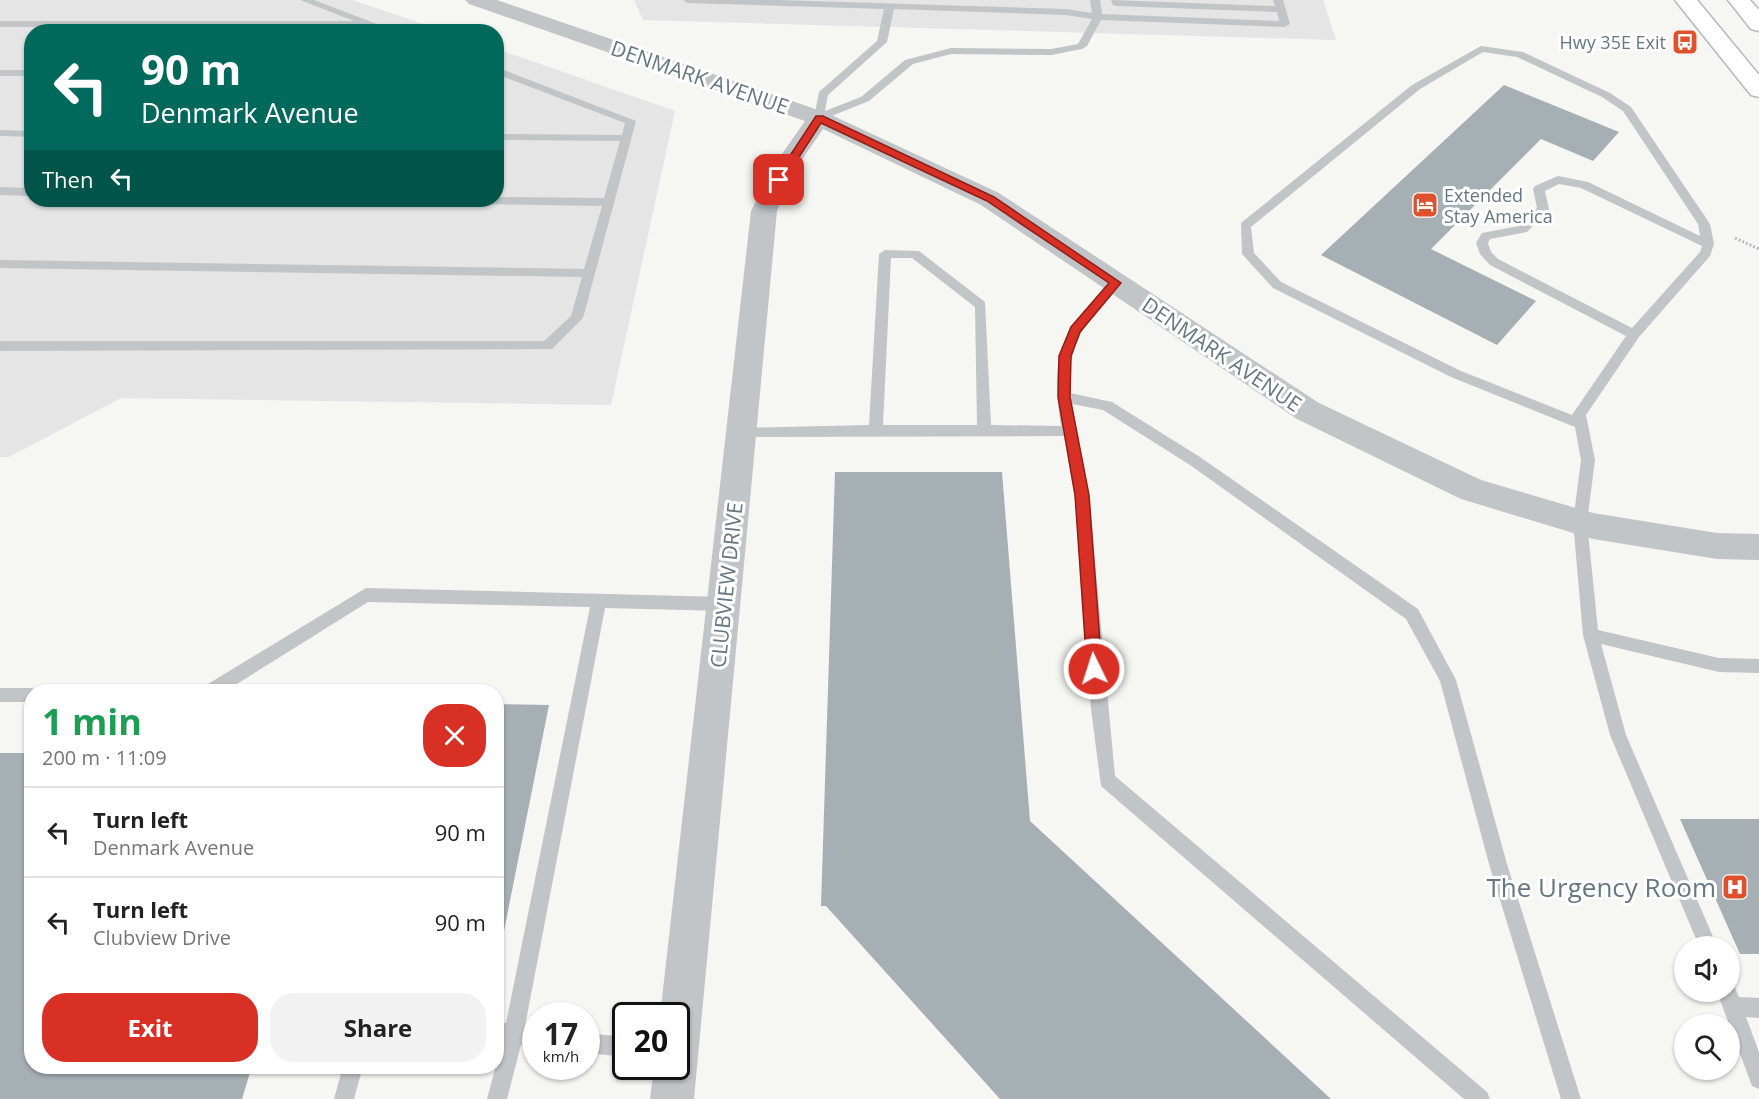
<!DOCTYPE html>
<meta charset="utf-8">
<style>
body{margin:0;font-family:"Open Sans",sans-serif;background:#f2f2f2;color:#222;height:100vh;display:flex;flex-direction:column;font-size:22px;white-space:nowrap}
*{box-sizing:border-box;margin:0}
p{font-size:20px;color:#767676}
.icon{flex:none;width:33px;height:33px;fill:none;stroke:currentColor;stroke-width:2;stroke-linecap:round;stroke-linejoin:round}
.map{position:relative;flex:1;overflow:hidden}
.details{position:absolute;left:24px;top:684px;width:480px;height:390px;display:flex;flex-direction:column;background:#fff;border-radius:24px;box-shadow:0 2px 4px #0004}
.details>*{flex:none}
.guide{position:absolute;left:24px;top:24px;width:480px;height:183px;border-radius:24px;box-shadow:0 2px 4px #0004;background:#00695c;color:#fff;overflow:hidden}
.tools{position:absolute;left:1674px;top:936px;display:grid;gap:12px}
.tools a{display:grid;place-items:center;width:66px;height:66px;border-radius:50%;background:#fff;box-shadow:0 2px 4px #0004;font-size:30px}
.speed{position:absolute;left:522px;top:1002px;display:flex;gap:12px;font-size:30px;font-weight:700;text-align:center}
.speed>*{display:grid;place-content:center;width:78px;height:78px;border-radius:50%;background:#fff;box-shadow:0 2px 4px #0004;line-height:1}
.speed small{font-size:15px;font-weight:400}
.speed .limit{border:3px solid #111;border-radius:9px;background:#fff;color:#111}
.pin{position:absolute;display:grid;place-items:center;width:51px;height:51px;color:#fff;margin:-26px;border-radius:12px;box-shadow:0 3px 9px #0006}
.me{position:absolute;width:66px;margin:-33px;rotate:356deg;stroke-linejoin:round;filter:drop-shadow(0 0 4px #0008)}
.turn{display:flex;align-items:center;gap:21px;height:126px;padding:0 18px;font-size:27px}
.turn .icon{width:78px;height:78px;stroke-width:2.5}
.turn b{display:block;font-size:42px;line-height:51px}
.then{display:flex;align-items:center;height:57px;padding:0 18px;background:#0003;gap:12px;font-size:22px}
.round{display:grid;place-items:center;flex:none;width:63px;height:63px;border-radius:24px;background:#f2f2f2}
.summary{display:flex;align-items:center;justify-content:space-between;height:102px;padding:0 18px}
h1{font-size:36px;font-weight:700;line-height:45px;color:#1e9e55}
.cta{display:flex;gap:12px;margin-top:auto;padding:12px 18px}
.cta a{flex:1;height:69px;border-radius:24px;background:#d93025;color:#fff;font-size:24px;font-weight:700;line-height:69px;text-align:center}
.cta a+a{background:#f2f2f2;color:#222}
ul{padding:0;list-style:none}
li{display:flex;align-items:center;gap:18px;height:90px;padding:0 18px;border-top:2px solid #e0e0e0}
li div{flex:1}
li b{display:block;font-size:22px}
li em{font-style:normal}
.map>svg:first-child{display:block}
.built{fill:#e4e5e4}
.building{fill:#a6afb4}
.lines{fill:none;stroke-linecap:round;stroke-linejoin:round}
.secondary-casing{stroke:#b4b9bd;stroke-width:3}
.path{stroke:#b9bcbe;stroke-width:3;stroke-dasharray:2 2;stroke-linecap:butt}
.service{fill:#c1c5c8;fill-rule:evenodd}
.tertiary{fill:#c1c5c8;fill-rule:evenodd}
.secondary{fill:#fff;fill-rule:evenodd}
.route{fill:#d93025;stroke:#8d1f18;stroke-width:1.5}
.labels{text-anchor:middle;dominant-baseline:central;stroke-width:6;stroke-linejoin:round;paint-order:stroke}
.far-poi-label{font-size:18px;fill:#667783;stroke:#fff;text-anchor:end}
.street-label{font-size:21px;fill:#667783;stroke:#fff}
.near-poi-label{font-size:26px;fill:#667783;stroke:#fff;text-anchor:end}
</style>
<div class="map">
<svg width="1759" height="1099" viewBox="0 0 1759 1099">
<rect width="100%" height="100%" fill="#f6f6f3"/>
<path class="built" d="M0 0H352L444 31 32 32V200H496L497 49 675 111 611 405 121 398 9 457H0Z
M634 0H1323L1336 40 643 20Z"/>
<path class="building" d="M1504 85 1619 132 1593 161 1541 139 1431 249 1536 301 1497 345 1321 255Z
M835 472H1002L1030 821 1331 1099H1000L826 906H821Z
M496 704 549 705 498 961H496Z
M0 753H32V1066H252L242 1099H0Z
M1680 819H1759V954H1740Z"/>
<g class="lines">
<g class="secondary-casing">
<path id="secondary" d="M1675 0H1697L1759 75V97L1751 95Z
M1728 0H1750L1759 10V31L1751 29Z"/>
</g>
<path class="path" d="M1735 238 1759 249"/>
<path class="service" d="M300 0H314L398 32H382L370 27H0V21H354Z
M683 0H779L1066 9 1092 13 1090 0H1100L1102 14 1279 21 1277 12 1116 6 1113 5 1111 0 1275 6 1273 0H1283L1290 24 1285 27 1101 20 1087 46 1082 49 1051 55 951 54 913 64 869 101 819 121 814 118 819 92 877 41 884 9 688 3ZM894 9 1066 15 1092 19 1078 44 1051 49 951 48 905 60 861 97 825 111 828 95 887 42Z
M1481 46 1523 52 1610 93 1631 107 1710 224 1714 244 1710 256 1639 337 1586 415 1595 460 1587 522 1598 630 1719 658 1759 659V673L1719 672 1601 644 1626 735 1717 946H1699L1610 735 1583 635 1573 522 1581 460 1575 427 1451 377 1273 288 1242 254 1241 223 1412 85ZM1483 52 1517 57 1602 97 1623 111 1698 224 1700 236 1588 182 1558 176 1535 186 1533 189 1537 208 1519 226 1482 233 1476 243 1480 254 1490 265 1626 336 1572 415 1461 371 1281 282 1254 253 1251 227 1420 89ZM1559 184 1581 188 1702 246 1700 252 1632 328 1498 259 1491 252 1488 243 1490 239 1527 232 1547 212 1549 209 1545 191Z
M496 67 636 121 583 318 552 349 0 351V341H544L571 316 582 277 0 268V260L584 269 602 206 477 204 471 200H496V197L604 198 620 141 496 140V134L622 135 625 123 496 74Z
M0 70H32V76H0Z
M0 130 32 131V137L0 136Z
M0 187 32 188V196L0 195Z
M885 250 919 251 985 302 991 425 1061 426C1049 352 1062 332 1112 280H1120V286C1085 324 1068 339 1070 393L1112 402 1200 457 1418 609 1456 680 1507 864 1581 1099H1561L1489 864 1440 681 1406 619 1190 465 1103 410 1072 404 1089 497 1115 776 1487 1092 1490 1099H1464L1101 786 1091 709 1075 497 1064 436 736 437 734 433 736 429 741 428 869 425 879 254ZM891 258H912L975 307 977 425H883Z
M366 588 724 597 729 599 732 604 729 609 724 611 605 608 525 1026 536 1027V1047L521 1045 507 1099H487L502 1043 496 1042V1022L506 1023 590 607 368 602 224 692H201L203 687Z
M0 688H32L39 692H32V702H0Z
M1730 983 1734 985 1739 997 1759 998V1018L1746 1017 1759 1052V1089L1752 1086 1717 992H1730Z
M586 1033 626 1037V1057L586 1053Z
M343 1066H363L354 1099H334Z"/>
<path class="tertiary" d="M465 0H497L827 113 999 193 1319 403 1481 480 1593 513 1717 533 1759 534V560L1717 559 1593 539 1461 499 1297 419 981 205 823 129 799 164 777 211 694 1099H650L654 1066H676V1016H660L751 211 775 164 805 121 469 4Z"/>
<use href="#secondary" class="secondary"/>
</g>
<path class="route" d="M816 116H823L994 197 1121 283 1080 332 1071 356 1070 397 1089 495 1102 669 1099 673H1089L1087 669 1075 495 1058 397 1059 356 1071 327 1109 283 987 201 821 123 783 182H776L774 180Z"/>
<defs>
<g id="bus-square" transform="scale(1.35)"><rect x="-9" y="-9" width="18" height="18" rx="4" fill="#dd512c" stroke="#fff"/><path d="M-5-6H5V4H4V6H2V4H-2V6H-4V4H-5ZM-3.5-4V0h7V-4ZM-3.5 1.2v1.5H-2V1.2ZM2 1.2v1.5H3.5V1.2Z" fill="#fff"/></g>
<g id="hotel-square" transform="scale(1.35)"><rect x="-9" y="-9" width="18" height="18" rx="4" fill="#dd512c" stroke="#fff"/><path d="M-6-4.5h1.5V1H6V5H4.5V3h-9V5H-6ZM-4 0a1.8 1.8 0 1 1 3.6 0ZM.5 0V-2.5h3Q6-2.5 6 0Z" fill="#fff"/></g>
<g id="hospital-square" transform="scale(1.35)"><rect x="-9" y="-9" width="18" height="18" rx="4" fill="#dd512c" stroke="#fff"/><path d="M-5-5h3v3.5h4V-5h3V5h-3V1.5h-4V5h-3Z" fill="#fff"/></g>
</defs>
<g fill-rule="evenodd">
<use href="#bus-square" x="1685" y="42"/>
<use href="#hotel-square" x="1425" y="205"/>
<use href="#hospital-square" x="1735" y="887"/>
</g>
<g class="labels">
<g class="far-poi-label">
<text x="1666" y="42">Hwy 35E Exit</text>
<text x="1444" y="195" text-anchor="start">Extended<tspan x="1444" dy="21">Stay America</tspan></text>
</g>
<g class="street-label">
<text transform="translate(700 77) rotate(19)">DENMARK AVENUE</text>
<text transform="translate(1222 354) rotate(34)">DENMARK AVENUE</text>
<text transform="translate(726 585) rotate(-84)">CLUBVIEW DRIVE</text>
</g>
<g class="near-poi-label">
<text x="1716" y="887">The Urgency Room</text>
</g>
</g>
</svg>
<div class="tools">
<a><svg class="icon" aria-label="sound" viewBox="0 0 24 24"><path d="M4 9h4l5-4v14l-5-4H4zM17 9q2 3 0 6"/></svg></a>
<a><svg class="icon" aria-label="search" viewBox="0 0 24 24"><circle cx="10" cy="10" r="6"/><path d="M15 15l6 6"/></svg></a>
</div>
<div class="speed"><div>17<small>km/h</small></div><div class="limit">20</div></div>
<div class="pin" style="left:779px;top:180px;background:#d93025"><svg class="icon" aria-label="arrive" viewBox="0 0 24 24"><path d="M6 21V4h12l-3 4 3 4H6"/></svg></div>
<svg class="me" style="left:1094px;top:669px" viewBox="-20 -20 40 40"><circle r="17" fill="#d93025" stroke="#fff" stroke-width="3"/><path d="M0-11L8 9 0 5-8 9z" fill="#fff"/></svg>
<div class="guide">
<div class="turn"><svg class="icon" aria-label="left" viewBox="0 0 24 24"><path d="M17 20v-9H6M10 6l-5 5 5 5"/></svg><div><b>90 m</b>Denmark Avenue</div></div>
<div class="then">Then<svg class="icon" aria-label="left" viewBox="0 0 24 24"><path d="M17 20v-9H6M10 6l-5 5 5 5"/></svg></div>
</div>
<section class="details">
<div class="summary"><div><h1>1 min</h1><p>200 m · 11:09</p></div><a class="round" style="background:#d93025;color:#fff"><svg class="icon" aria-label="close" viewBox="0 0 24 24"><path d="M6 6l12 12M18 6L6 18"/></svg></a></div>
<ul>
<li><svg class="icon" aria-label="left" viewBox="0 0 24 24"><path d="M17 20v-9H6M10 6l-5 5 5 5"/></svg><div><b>Turn left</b><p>Denmark Avenue</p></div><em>90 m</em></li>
<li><svg class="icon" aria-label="left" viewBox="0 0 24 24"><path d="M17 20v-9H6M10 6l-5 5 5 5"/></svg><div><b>Turn left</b><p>Clubview Drive</p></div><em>90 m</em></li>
</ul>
<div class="cta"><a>Exit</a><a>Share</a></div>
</section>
</div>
